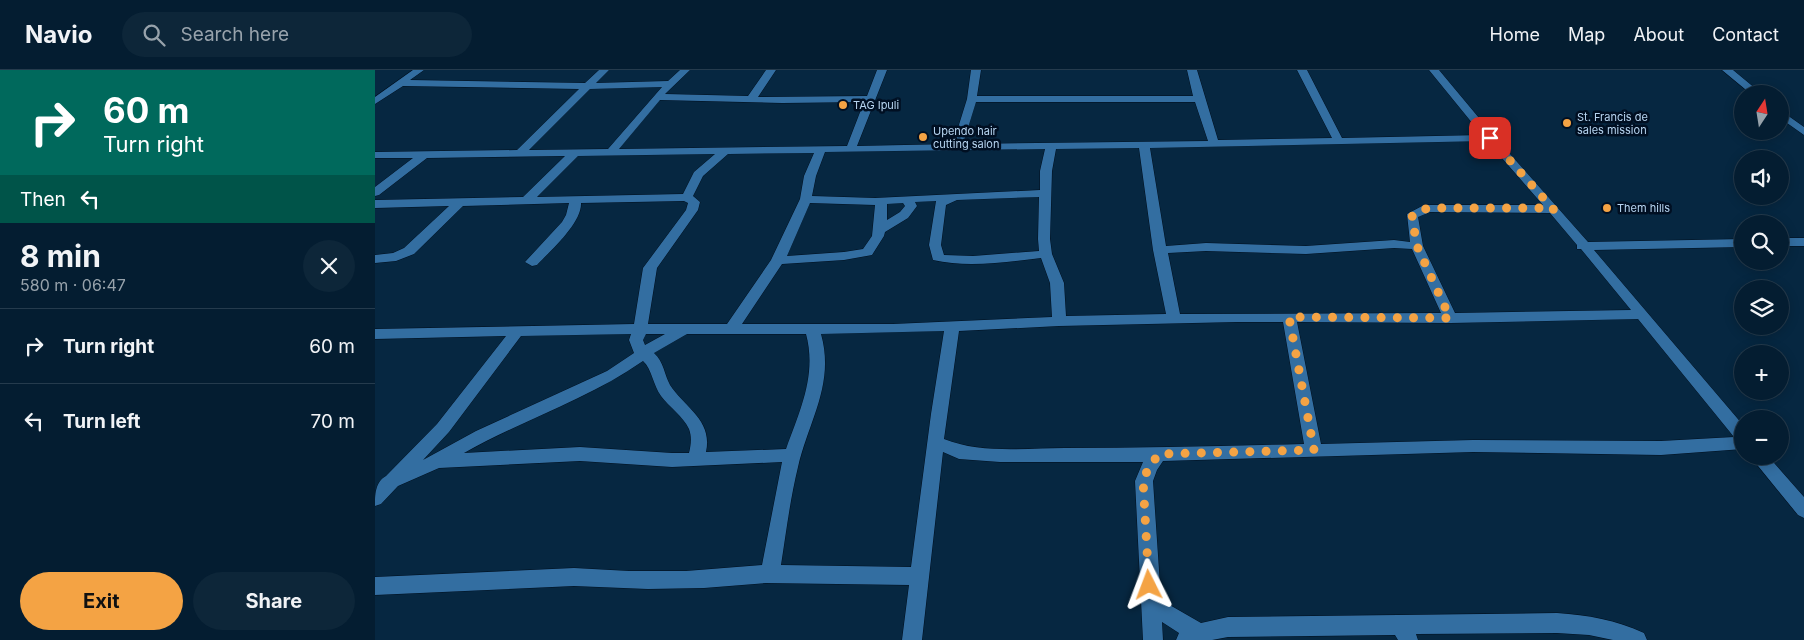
<!DOCTYPE html>
<meta charset="utf-8">
<style>
body{margin:0;font-family:Inter,sans-serif;background:#0d2639;color:#f1f3f6;height:100vh;display:flex;flex-direction:column;font-size:19px;white-space:nowrap}
*{box-sizing:border-box;margin:0}
p{font-size:16px;color:#97a2ab}
.icon{flex:none;width:28px;height:28px;fill:none;stroke:currentColor;stroke-width:2;stroke-linecap:round;stroke-linejoin:round}
.map{position:relative;flex:1;overflow:hidden}
.details{display:flex;flex-direction:column;background:#041d31;width:375px}
.details>*{flex:none}
.hud{background:#00695c;color:#fff;overflow:hidden}
.needle{width:32px;rotate:12deg}
.buttons{position:absolute;left:1359px;top:15px;display:grid;gap:10px}
.buttons a{display:grid;place-items:center;width:55px;height:55px;border-radius:50%;background:#041d31;box-shadow:0 2px 12px #0003,0 0 0 1px #253b4d;font-size:25px}
.pin{position:absolute;display:grid;place-items:center;width:42px;height:42px;color:#fff;margin:-21px;border-radius:10px;box-shadow:0 2px 8px #0006}
.me{position:absolute;width:55px;margin:-28px;rotate:357deg;stroke-linejoin:round;filter:drop-shadow(0 0 4px #0008)}
.turn{display:flex;align-items:center;gap:18px;height:105px;padding:0 20px;font-size:22px}
.turn .icon{width:65px;height:65px;stroke-width:2.5}
.turn b{display:block;font-size:35px;line-height:42px}
.then{display:flex;align-items:center;height:48px;padding:0 20px;background:#0003;gap:10px;font-size:19px}
.round{display:grid;place-items:center;flex:none;width:52px;height:52px;border-radius:26px;background:#0d2639}
.summary{display:flex;align-items:center;justify-content:space-between;height:85px;padding:0 20px}
h1{font-size:30px;font-weight:700;line-height:38px}
.button{display:flex;gap:10px;margin-top:auto;padding:10px 20px}
.button a{flex:1;height:58px;border-radius:30px;background:#f4a344;color:#111;font-size:20px;font-weight:700;line-height:58px;text-align:center}
.button a+a{background:#0d2639;color:#f1f3f6}
ul{padding:0;list-style:none}
li{display:flex;align-items:center;gap:15px;height:75px;padding:0 20px;border-top:1px solid #253b4d}
li div{flex:1}
li b{display:block;font-size:19px}
li em{font-style:normal}
header{display:flex;align-items:center;gap:30px;box-sizing:border-box;height:70px;padding:0 25px;background:#041d31;border-bottom:1px solid #253b4d}
header strong{font-size:24px}
nav{display:flex;gap:28px;margin-inline-start:auto;font-size:18px}
.search{width:350px;height:45px;background:#0d2639;display:flex;align-items:center;gap:12px;box-sizing:border-box;padding:0 18px;border-radius:28px;color:#97a2ab;font-size:19px}
main{display:flex;flex:1;min-height:0}
.map>svg:first-child{display:block}
.lines{fill:none;stroke-linecap:round;stroke-linejoin:round}
.minor-casing{stroke:#010f1e;stroke-width:1}
.minor{fill:#336ea1;fill-rule:evenodd}
.route{stroke:#f4a344;stroke-width:9;stroke-dasharray:0 16.2}
.poi-dot{fill:#f4a344;stroke:#000f22;stroke-width:2}
.labels{text-anchor:middle;dominant-baseline:central;stroke-width:5;stroke-linejoin:round;paint-order:stroke}
.far-poi-label{font-size:11px;fill:#b7d5f1;stroke:#000f22;text-anchor:start}
</style>
<header>
<strong>Navio</strong>
<div class="search"><svg class="icon" aria-label="search" viewBox="0 0 24 24"><circle cx="10" cy="10" r="6"/><path d="M15 15l6 6"/></svg>Search here</div>
<nav><a>Home</a><a>Map</a><a>About</a><a>Contact</a></nav>
</header>
<main>
<section class="details">
<div class="hud">
<div class="turn"><svg class="icon" aria-label="right" viewBox="0 0 24 24"><path d="M7 20v-9h11M14 6l5 5-5 5"/></svg><div><b>60 m</b>Turn right</div></div>
<div class="then">Then<svg class="icon" aria-label="left" viewBox="0 0 24 24"><path d="M17 20v-9H6M10 6l-5 5 5 5"/></svg></div>
</div>
<div class="summary"><div><h1>8 min</h1><p>580 m · 06:47</p></div><a class="round"><svg class="icon" aria-label="close" viewBox="0 0 24 24"><path d="M6 6l12 12M18 6L6 18"/></svg></a></div>
<ul>
<li><svg class="icon" aria-label="right" viewBox="0 0 24 24"><path d="M7 20v-9h11M14 6l5 5-5 5"/></svg><div><b>Turn right</b></div><em>60 m</em></li>
<li><svg class="icon" aria-label="left" viewBox="0 0 24 24"><path d="M17 20v-9H6M10 6l-5 5 5 5"/></svg><div><b>Turn left</b></div><em>70 m</em></li>
</ul>
<div class="button"><a>Exit</a><a>Share</a></div>
</section>
<div class="map">
<svg width="1429" height="570" viewBox="0 0 1429 570">
<rect width="100%" height="100%" fill="#062741"/>
<g class="lines">
<g class="minor-casing">
<path id="minor" d="M38 0H49L35 10 210 13 224 0H234L221 13 293 11 305 0H315L290 24 373 26 391 0H401L383 27 492 26 502 0H512L482 76 578 74 592 29 596 0H606L602 26H818L812 0H822L843 70 957 68 922 0H932L967 68 1107 65 1054 0H1064L1119 66 1213 172 1368 169V177L1219 180 1368 355V379L1286 385 1098 382 788 391 782 400 778 411 786 530 826 553 853 547 1182 543C1213 545 1241 550 1269 563L1272 570H1238L1214 565 1182 563 1041 564 1043 570H1023L1020 565 853 567 837 570H801L804 563 787 552 788 570H768L760 411 768 392H625L584 389 568 382 547 570H527L534 515 391 513 329 518 273 519 199 516 0 525V507L199 498 254 501H311L387 495 407 392 297 397 205 391 64 398 23 416 6 434 0 436C0 425 0 412 11 406L62 354 131 266 0 269V259L259 254 268 198 311 140 313 133 309 131 206 133C207 153 175 181 162 195L157 196 150 192 187 152 191 145 194 133 88 136 39 184 21 191 0 193V185L18 183 29 178 74 136 0 138V130L148 127 190 86 52 88 4 125 0 126V117L38 88H0V82L142 80 204 19 28 16 0 34V27ZM287 17 233 79 154 80 215 19ZM285 30 407 33 489 32 472 76 244 79ZM601 32H820L833 71 588 74ZM1112 71 1168 135H1049L1032 144 1035 172 1019 170 931 176 831 173 791 176 775 78ZM764 78 778 180 791 244 691 246 689 213 677 184 675 169 677 101 681 79ZM670 79 665 101V120L500 128 437 126 441 106 450 82ZM439 83 429 106 425 129 396 190 352 254H273L282 198 323 140 325 132 318 126 328 106 353 84ZM340 84 319 102 308 124 162 127 203 86ZM664 127 663 169 664 181 598 186 569 185 566 175 571 135 582 130ZM561 131 554 175 558 190C593 198 631 192 666 188L675 213 677 247 518 254H367L407 194 469 190 497 185 509 166 510 162 533 148 542 136 540 132ZM435 133 500 135 497 166 488 179 469 182 412 186ZM528 133 530 136 525 142 512 150V134ZM1055 142 1175 143 1202 175V179H1206L1256 240 1080 243 1048 176 1043 147ZM1019 178 1037 179 1066 243 805 244 793 183 831 181 931 184ZM1263 249 1359 367 1286 371 1098 370 946 374 922 252 1075 253ZM862 252H908L929 374C849 376 770 378 690 378 651 378 606 384 569 369L584 261 684 256ZM569 261 556 344 536 497 406 495C411 463 415 430 423 397 434 350 460 314 446 264ZM256 264 254 270 259 283 232 301 101 361 48 390 74 362 146 266ZM271 264H290L270 275 268 270ZM312 264H431C442 305 425 340 411 379L331 382C338 350 310 338 295 315 289 304 289 292 279 283ZM268 291C277 299 278 315 286 326 294 337 308 346 314 359 317 367 316 375 314 383H297L205 377 89 383C147 350 214 329 268 291Z
M1347 0H1358L1387 24H1376Z
M1405 40 1429 57V65L1405 48Z
M1405 168H1429V176H1405Z
M1375 386H1393L1429 427V448L1423 445Z"/>
</g>
<use href="#minor" class="minor"/>
</g>
<g class="lines">
<path class="route" d="M774 515 768 410 774 397 784 384 939 380 914 247 1075 248 1042 176 1037 147 1038 144 1053 138H1164L1179 140 1115 68"/>
</g>
<g class="poi-dot">
<circle cx="468" cy="35" r="5"/>
<circle cx="1192" cy="53" r="5"/>
<circle cx="548" cy="67" r="5"/>
<circle cx="1232" cy="138" r="5"/>
</g>
<g class="labels">
<g class="far-poi-label">
<text x="478" y="35">TAG Ipuli</text>
<text x="1202" y="47">St. Francis de<tspan x="1202" dy="13">sales mission</tspan></text>
<text x="558" y="61">Upendo hair<tspan x="558" dy="13">cutting salon</tspan></text>
<text x="1242" y="138">Them hills</text>
</g>
</g>
</svg>
<div class="buttons">
<a><svg class="needle" viewBox="-14 -14 28 28"><path d="M0-13l5 13h-10z" fill="#e53935"/><path d="M0 13l5-13h-10z" fill="#97a2ab"/></svg></a>
<a><svg class="icon" aria-label="sound" viewBox="0 0 24 24"><path d="M4 9h4l5-4v14l-5-4H4zM17 9q2 3 0 6"/></svg></a>
<a><svg class="icon" aria-label="search" viewBox="0 0 24 24"><circle cx="10" cy="10" r="6"/><path d="M15 15l6 6"/></svg></a>
<a><svg class="icon" aria-label="layers" viewBox="0 0 24 24"><path d="M12 4l9 5-9 5-9-5zM3 14l9 5 9-5"/></svg></a>
<a>+</a>
<a>−</a>
</div>
<div class="pin" style="left:1115px;top:68px;background:#d93025"><svg class="icon" aria-label="arrive" viewBox="0 0 24 24"><path d="M6 21V4h12l-3 4 3 4H6"/></svg></div>
<svg class="me" style="left:774px;top:515px" viewBox="-20 -20 40 40"><path d="M0-17L14 15 0 8-14 15z" fill="#f4a344" stroke="#fff" stroke-width="4"/></svg>
</div>
</main>
